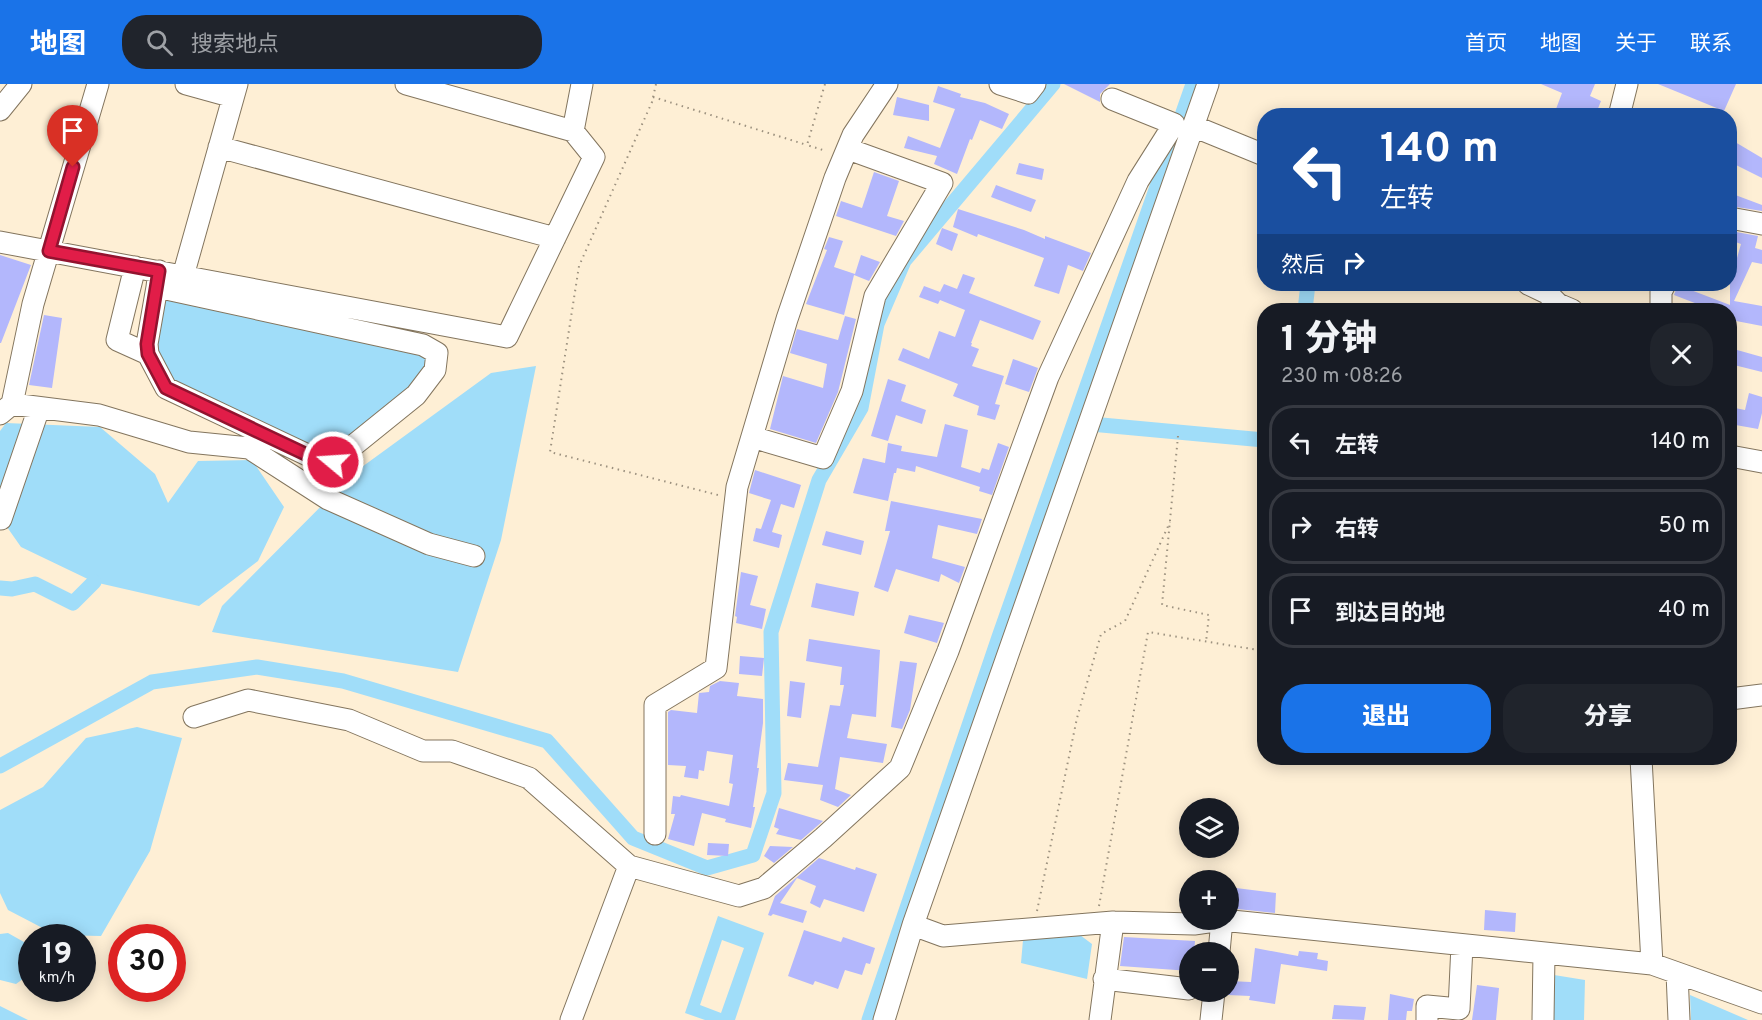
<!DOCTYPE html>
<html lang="zh">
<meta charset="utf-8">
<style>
body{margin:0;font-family:Overpass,"Noto Sans SC",sans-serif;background:#20242c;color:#f1f3f6;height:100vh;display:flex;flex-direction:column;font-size:22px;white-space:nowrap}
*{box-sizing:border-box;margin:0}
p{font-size:20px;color:#9ea1a6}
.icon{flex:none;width:33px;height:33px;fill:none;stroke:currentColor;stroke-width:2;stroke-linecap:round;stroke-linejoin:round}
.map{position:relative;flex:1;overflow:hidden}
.side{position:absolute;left:1257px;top:219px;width:480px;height:462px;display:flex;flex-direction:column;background:#171b24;border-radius:24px;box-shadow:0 3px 15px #0003}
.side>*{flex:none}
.banner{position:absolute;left:1257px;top:24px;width:480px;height:183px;border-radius:24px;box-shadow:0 3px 15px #0003;background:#1a4fa0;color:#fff;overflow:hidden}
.tools{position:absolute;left:1179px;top:714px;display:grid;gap:12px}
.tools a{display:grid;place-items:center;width:60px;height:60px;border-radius:50%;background:#171b24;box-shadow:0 3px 15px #0003;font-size:30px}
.speed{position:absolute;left:18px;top:840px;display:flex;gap:12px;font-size:30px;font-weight:700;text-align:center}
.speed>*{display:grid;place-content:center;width:78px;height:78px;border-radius:50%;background:#171b24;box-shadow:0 3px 15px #0003;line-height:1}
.speed small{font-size:15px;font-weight:400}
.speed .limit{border:9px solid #d22;background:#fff;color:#111}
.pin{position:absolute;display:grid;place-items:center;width:51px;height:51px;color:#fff;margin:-62px -26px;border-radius:50% 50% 50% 0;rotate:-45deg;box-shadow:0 0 6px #0007}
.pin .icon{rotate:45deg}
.me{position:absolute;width:66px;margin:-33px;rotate:288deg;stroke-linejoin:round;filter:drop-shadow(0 0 4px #0008)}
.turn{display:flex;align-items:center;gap:21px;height:126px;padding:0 24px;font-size:27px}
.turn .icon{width:78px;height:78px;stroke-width:2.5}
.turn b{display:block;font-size:42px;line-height:51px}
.then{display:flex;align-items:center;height:57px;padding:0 24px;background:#0003;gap:12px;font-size:22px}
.round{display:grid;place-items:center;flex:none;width:63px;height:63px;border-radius:24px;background:#20242c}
.overview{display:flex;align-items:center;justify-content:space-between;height:102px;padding:0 24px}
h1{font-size:36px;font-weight:800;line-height:45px}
.primary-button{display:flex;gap:12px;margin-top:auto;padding:12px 24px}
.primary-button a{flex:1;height:69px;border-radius:24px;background:#1a73e8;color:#fff;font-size:24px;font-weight:800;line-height:69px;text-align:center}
.primary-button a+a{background:#20242c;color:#f1f3f6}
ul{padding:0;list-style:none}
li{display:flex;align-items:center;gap:18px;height:75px;margin:0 12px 9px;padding:0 12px;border:3px solid #363941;border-radius:24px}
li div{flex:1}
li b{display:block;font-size:22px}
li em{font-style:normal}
header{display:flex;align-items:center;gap:36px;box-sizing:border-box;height:84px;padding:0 30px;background:#1a73e8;color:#fff}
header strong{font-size:28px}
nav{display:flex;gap:33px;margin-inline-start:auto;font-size:21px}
.search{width:420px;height:54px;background:#20242c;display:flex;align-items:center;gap:15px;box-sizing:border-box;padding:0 21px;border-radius:24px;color:#9ea1a6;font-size:22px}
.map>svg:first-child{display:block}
.water{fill:#a0ddf9;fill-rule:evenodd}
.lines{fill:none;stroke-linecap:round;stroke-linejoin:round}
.canal{stroke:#a0ddf9;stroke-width:15}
.building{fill:#b3b7fc}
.minor-casing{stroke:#83755e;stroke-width:23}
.path{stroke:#9c917f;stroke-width:2;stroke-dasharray:1.5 4.5;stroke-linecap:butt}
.minor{stroke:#fff;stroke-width:21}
.route-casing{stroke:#92132f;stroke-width:15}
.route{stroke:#e11d48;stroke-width:10}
</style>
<header>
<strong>地图</strong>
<div class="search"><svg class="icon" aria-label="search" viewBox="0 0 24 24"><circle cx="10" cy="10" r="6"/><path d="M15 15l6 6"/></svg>搜索地点</div>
<nav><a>首页</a><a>地图</a><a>关于</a><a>联系</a></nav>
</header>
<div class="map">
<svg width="1762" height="936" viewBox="0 0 1762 936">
<rect width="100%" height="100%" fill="#feefd5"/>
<path class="water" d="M160 209 428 267 432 279 416 305 328 375 165 298 154 278Z
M536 282 501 456 458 588 212 548 222 522 355 388 491 289Z
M6 339 100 343 155 390 168 419 198 377 252 376 284 423 258 477 199 522 94 498 21 463 0 433V347Z
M137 643 182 654 150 767 101 852 56 851 8 826 0 809V726L43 703 86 654Z
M718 832 764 849 735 936H705L685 929ZM722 856 744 864 721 929 700 921Z
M8 849 31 862V889L16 900 0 896V850Z
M1080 851 1092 860 1087 895 1021 879 1023 856Z
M1554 891 1585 896 1584 936H1551Z
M1690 911 1748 936H1691Z
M0 922 28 936H0Z"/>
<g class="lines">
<path class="canal" d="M1305 226 1308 200
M1080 339 1264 356
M0 504 12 505 35 500 73 519 94 498
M0 682 152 598 257 583 343 597 547 657 633 754 707 784 753 771 774 709 771 548 819 396 861 324 877 240 904 177 1053 0
M869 936 999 553 1193 0"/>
</g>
<path class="building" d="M1064 0H1110L1100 10V18Z
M1541 0H1595L1590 12 1601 17 1595 32H1570L1556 25 1562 9Z
M1658 0H1736L1724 27Z
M938 2 961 10 960 13 985 19 1009 30 1002 45 980 36 972 56 970 55 957 90 934 80 937 72 904 64 908 52 940 64 955 25 933 18Z
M897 13 929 21V37L893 31Z
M1730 55 1762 74V94L1730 78Z
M1019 79 1044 85 1042 96 1016 90Z
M874 88 899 97 887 132 904 137 896 152 836 132 841 117 862 124Z
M996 101 1036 116 1031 128 991 113Z
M1730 109 1762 121V127L1730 122Z
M958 125 1024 146 1045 155V152L1091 169 1083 187 1068 181 1059 210 1034 202 1044 174 978 150 977 153 953 143Z
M942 144 958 150 952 167 936 160Z
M1731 147 1758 152 1755 164 1762 166V180L1752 178 1734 217 1762 222V242L1731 236 1730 226H1713L1674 211 1678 200H1685L1683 203 1730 221V179L1735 181 1741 160 1730 156Z
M829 153 843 157 834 183 855 190 861 171 880 178 869 197 854 191 844 231 806 220 827 166 824 165Z
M0 171 31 181 1 259H0Z
M963 190 975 194 969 209 1041 237 1033 256 980 236 971 259H972L971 262 979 265 972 282 1004 292 995 320 1000 321 995 336 977 331 979 322 953 312 958 300 898 276 903 264 929 275 939 247 955 253 965 226 940 216 938 220 919 213 924 202 940 208 944 200 957 205Z
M44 231 62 234 52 304 29 301Z
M845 232 856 235 838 308 816 359 770 345 783 292 823 304 827 280 790 269 797 245 838 256Z
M1730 264 1762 273V288L1730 280Z
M1013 275 1038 284 1029 308 1005 300Z
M888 295 906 301 901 317 926 326 922 340 896 331 888 357 871 352Z
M1749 309 1762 313V329L1758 345 1730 340V323L1745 326Z
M945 340 968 346 961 383 980 389 982 384 989 386 998 359 1009 363 992 411 979 407 980 403 916 382 915 388 897 384 896 389H894L888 417 853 409 863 374 885 379 888 359 902 362 901 367 937 373Z
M755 386 801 401 794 424 781 420 772 448 782 451 779 464 753 457 756 444 761 445 771 416 749 409Z
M891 417 982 435 977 450 938 441 932 474 965 483 959 499 941 490 939 498 896 485 888 508 874 503 890 447H885Z
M826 447 864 457 861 471 822 461Z
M741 488 758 492 750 521 766 525 762 545 736 539 737 533 735 532Z
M816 499 859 508 854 532 811 523Z
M909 531 944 539 937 559 904 549Z
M809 555 880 566 876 633 852 630 847 654 887 660 883 679 840 673 835 705 851 711 838 723 820 716 823 701 784 696 788 679 818 683 830 621 840 622 844 601H840L842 583 806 577Z
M740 572 764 574 762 592 739 590Z
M900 577 917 579 910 626 902 645 891 643Z
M720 597 739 599 737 612 763 615V639L757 684H759L753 723H755L751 744 725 738 726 735 702 729 694 762 668 755 675 730H671L673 712 680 713 681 711 729 722 733 700 729 699 733 671 707 667 704 687 699 686 698 695 684 693 686 682 668 681V628L671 626 697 629 699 609 709 608 710 602Z
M790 597 805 599 801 634 787 632Z
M779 724 823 737 801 756 776 750 779 745 774 743Z
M708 759 729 760 728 772 707 771Z
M770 762 793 763 774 779 764 772Z
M819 774 855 786 856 783 877 790 864 828 824 815 820 824 810 819 816 802 797 794 780 819 807 827 803 839 773 830 771 832 768 831 775 812Z
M1228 803 1276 809 1275 829 1228 824Z
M1485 826 1516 829 1515 848 1484 846Z
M804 846 841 858 843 853 875 864 870 880 866 879 862 891 845 886 838 905 815 897 813 901 788 892Z
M1124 853 1195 857 1194 868H1190V887L1120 882Z
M1255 864 1298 872 1299 867 1318 869 1317 875 1328 877 1327 887 1281 880 1275 920 1249 916 1250 912 1228 911V897L1251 898Z
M1477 901 1499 904 1496 936H1472Z
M1390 910 1414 915 1412 927H1407L1406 936H1388Z
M1334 921 1366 923 1364 936 1332 935Z"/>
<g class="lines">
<g class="minor-casing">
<path id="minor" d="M186 0 233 13
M1000 0 1028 9 1035 0
M0 26 21 0
M1619 32 1627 0
M1193 42 1264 71
M573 47 582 0
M219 63 555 154
M1730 134 1762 140
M0 158 507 253 594 73 573 47 406 0
M135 183 117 256 148 270 166 304 318 376 333 378 416 311 435 286 437 269 423 261 157 203 159 187
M183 192 237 0
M1528 200 1547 209 1558 220 1572 226
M1661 226V208L1665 200
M148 270 147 260 157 203
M12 320 99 331 189 358 249 364 328 415 429 460 474 472
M0 330 12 320 33 220 98 0
M752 353 823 374 852 307 875 212 942 99 848 65
M1730 372 1762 378
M1 435 39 324
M1730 615 1762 611
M194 633 248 616 349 636 423 667H452L529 694 629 782 739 812 764 804 823 754 900 684 948 567 1048 293 1138 97 1174 40 1112 15
M1641 674 1652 880
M655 750V621L716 584 737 403 787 235 835 94 853 51 887 0
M913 841 943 852 1113 838 1194 840 1222 836 1652 880 1762 919
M1219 868 1222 836
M1677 889 1679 936
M1104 895 1189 905
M571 936 629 782
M884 936 913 841 1208 0
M1100 936 1113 838
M1211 936 1214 908
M1427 936V922L1459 925 1462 861
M1543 936 1544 870"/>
</g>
<path class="path" d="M656 0 652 18 579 182 550 368 718 411
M825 0 807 61 826 67
M653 13 807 61
M1178 352 1162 521 1209 531 1206 558
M1099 822 1148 548 1264 567
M1037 827 1077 634 1101 550 1125 537 1170 438"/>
<use href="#minor" class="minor"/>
</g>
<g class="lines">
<g class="route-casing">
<path id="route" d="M73 83 49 167 159 187 147 260 148 270 166 304 318 376 333 378"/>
</g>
<use href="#route" class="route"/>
</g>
</svg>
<div class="tools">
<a><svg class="icon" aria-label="layers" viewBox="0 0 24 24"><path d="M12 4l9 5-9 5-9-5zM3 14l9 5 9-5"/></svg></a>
<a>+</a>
<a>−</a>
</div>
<div class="speed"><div>19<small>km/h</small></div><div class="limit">30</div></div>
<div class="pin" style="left:73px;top:83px;background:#d93025"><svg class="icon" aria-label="arrive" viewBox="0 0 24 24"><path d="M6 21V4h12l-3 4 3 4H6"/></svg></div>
<svg class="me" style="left:333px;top:378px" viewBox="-20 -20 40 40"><circle r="17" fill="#e11d48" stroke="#fff" stroke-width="3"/><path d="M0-11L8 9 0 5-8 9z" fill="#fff"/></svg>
<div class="banner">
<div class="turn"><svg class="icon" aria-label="left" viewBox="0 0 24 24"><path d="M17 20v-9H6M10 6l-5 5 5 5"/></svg><div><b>140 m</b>左转</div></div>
<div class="then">然后<svg class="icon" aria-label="right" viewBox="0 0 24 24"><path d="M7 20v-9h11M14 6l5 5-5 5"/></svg></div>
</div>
<section class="side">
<div class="overview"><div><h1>1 分钟</h1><p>230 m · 08:26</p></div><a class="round"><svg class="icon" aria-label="close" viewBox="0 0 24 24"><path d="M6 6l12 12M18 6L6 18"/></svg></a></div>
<ul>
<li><svg class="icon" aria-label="left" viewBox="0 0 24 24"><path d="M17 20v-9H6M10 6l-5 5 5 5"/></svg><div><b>左转</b></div><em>140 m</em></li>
<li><svg class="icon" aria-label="right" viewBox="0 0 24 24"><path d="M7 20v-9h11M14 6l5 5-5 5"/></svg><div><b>右转</b></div><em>50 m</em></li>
<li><svg class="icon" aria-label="arrive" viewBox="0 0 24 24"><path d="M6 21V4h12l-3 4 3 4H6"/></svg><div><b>到达目的地</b></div><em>40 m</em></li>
</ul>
<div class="primary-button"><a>退出</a><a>分享</a></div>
</section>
</div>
